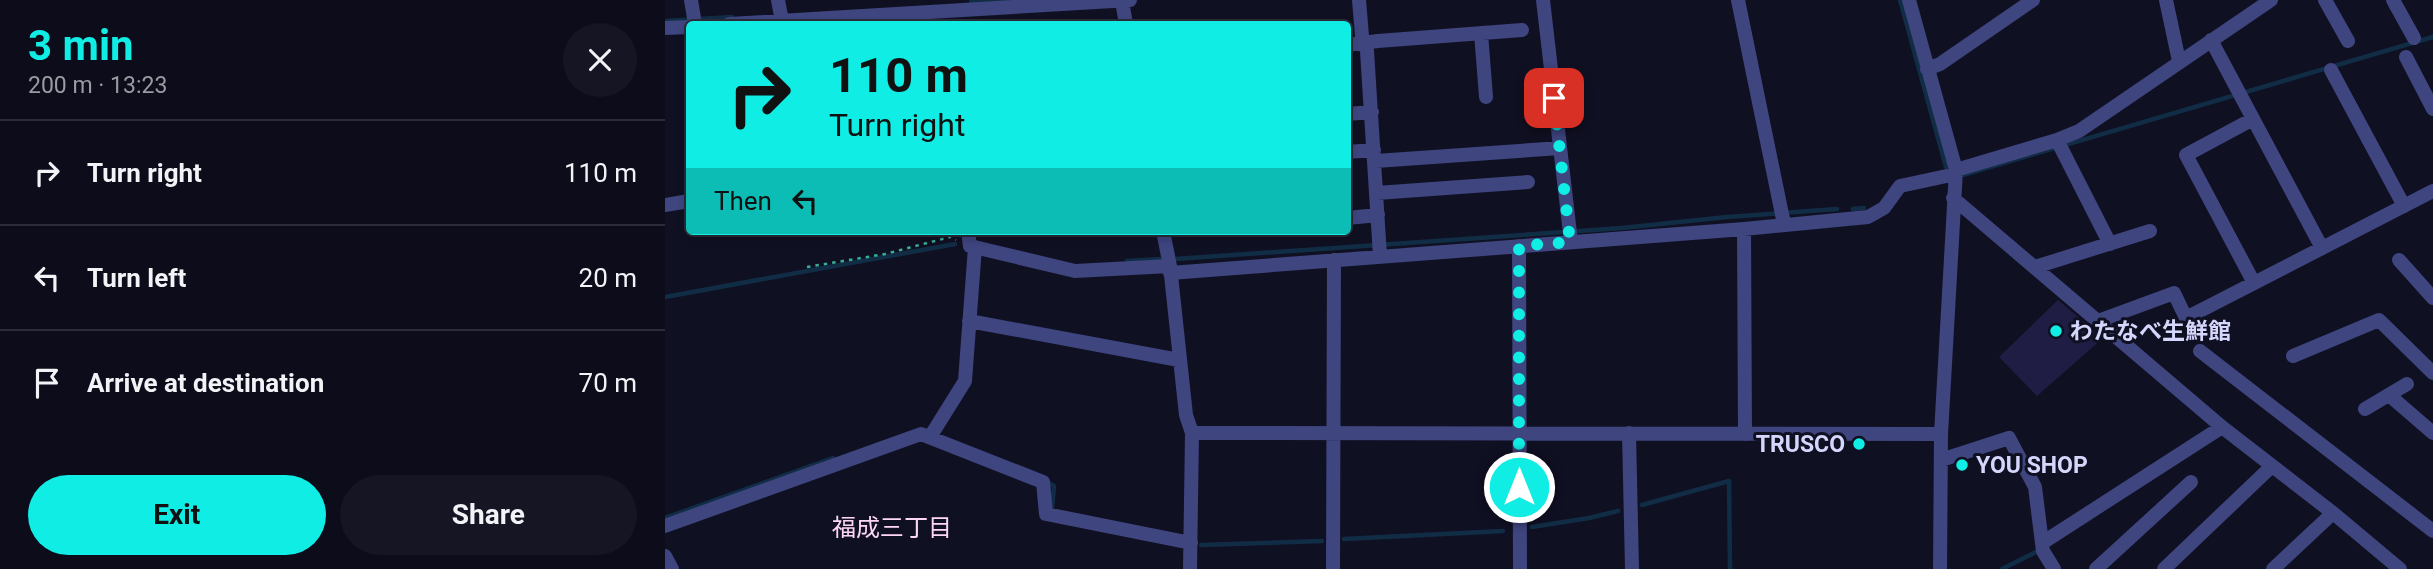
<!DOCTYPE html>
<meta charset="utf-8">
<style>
body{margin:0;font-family:Roboto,"Noto Sans JP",sans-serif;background:#151523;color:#f1f3f6;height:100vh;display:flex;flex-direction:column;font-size:26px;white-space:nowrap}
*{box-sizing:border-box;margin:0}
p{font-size:23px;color:#9a9ba2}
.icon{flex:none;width:38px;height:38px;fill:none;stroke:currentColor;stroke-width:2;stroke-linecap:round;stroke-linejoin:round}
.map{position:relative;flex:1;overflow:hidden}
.panel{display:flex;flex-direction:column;background:#0c0c1a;width:665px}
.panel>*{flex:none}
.hud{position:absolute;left:21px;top:21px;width:665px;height:214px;border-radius:7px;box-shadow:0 4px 10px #0003,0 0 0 2px #2c2c39;background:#0fede4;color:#111;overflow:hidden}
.pin{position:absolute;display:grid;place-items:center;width:60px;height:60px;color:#fff;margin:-30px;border-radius:14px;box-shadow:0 4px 10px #0006}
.me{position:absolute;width:77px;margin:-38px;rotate:0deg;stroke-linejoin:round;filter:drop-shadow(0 0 5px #0008)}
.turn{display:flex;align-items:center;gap:24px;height:147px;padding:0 28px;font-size:32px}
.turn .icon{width:91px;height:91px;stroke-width:2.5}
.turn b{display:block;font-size:49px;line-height:60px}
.then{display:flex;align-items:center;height:66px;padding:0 28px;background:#0003;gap:14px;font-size:26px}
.round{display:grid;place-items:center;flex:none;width:74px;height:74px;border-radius:37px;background:#151523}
.head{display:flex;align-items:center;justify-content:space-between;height:119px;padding:0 28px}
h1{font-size:42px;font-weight:700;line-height:52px;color:#0fede4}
.button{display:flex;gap:14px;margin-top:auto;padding:14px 28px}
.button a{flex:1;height:80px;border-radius:42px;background:#0fede4;color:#111;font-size:28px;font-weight:700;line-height:80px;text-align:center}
.button a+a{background:#151523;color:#f1f3f6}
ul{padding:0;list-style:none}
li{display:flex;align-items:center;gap:21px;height:105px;padding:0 28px;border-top:2px solid #2c2c39}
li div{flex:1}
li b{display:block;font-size:26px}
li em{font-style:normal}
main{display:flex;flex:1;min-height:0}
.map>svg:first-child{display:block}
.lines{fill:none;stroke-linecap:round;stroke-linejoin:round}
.stream{stroke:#112d46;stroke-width:4.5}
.building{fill:#1f1d43}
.path{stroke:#37ae96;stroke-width:2.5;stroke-dasharray:3.5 5;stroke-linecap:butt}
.minor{stroke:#3e457f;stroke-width:14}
.route{stroke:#0fede4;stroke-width:12;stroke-dasharray:0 21.6}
.poi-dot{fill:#0fede4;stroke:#101023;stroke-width:2.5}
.labels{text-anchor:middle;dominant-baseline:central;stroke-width:6;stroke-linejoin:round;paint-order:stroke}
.poi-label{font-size:23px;font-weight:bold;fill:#d5d6fc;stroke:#101023;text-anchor:start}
.neighbourhood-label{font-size:24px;fill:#fcd6f4;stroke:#101023}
</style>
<main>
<section class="panel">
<div class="head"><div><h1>3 min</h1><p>200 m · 13:23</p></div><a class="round"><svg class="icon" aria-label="close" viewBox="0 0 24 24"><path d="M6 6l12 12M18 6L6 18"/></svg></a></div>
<ul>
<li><svg class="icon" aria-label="right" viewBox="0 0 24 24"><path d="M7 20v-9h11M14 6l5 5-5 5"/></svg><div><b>Turn right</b></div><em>110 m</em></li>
<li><svg class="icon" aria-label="left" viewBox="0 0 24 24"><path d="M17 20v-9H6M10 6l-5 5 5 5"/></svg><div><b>Turn left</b></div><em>20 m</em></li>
<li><svg class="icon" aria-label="arrive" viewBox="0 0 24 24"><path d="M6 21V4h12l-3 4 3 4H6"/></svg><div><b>Arrive at destination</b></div><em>70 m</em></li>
</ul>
<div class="button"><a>Exit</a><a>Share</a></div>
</section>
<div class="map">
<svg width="1768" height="569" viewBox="0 0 1768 569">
<rect width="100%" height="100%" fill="#101023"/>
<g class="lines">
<path class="stream" d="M1235 0 1281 167
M306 2 347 0
M0 21 67 17
M1298 175 1768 37
M1188 209 1199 208
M510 259 957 228 1062 217 1172 209
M462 261 496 259
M0 297 290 244
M382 482 389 486 387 508
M977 505 1064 481 1065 569
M0 518 168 458
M867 527 924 518 953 511
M679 539 838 531
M536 545 657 541
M1337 569 1373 551"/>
</g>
<path class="building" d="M1393 300 1438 338 1372 396 1334 357Z"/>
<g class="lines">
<path class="path" d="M276 231 291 240
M142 267 220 254 285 237"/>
<path class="minor" d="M26 0 30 24
M113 0 117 21
M694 0 697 36 702 51 715 256
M878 0 906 242
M1073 0 1119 224
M1244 0 1291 170 1276 434 1275 569
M1501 0 1514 61
M1660 0 1683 41
M1728 0 1749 38
M457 1 461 24
M64 24 465 0
M0 28 24 27
M816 33 821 97
M1546 40 1657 248
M682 45 713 41 857 30
M1741 57 1768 109
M1262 69 1275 64 1368 0
M1666 70 1739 206
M682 114 707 112
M1588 119 1521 155 1589 283
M1392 140 1445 244
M682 152 709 150
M711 161 895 148
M1291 170 1392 140 1414 131 1606 0
M712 193 863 182
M1288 198 1557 427 1668 513 1735 569
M0 205 24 201
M682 218 713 215
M1079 229 1080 434
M303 231 305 246 410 271 505 266
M498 231 505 266 521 415 527 433 525 569
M854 246 855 569
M1734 260 1768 298
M1370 267 1485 231
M505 273 1079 229 1203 217 1219 208 1235 186 1291 174
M304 321 514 360
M1433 321 1509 293 1521 318 1768 191
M1535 351 1768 531
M1628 356 1714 320 1768 373
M1724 395 1768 433
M1700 409 1742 384
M527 433 1276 434
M964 433 967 569
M265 437 300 381 310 247
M1276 460 1344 438 1370 487 1378 551 1389 569
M0 526 256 434 378 482 381 514 526 543
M1377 543 1557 427
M0 556 7 569
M668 569 669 260
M1431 569 1526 482
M1499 569 1607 466
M1608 569 1668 513"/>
</g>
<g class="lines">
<path class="route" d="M854 487V246L905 242 889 98"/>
</g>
<g class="poi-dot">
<circle cx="1391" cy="331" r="7"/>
<circle cx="1194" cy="444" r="7"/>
<circle cx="1297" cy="465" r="7"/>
</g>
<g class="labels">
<g class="poi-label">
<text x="1405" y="331">わたなべ生鮮館</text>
<text x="1180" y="444" text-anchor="end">TRUSCO</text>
<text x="1311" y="465">YOU SHOP</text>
</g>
<g class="neighbourhood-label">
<text x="227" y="528">福成三丁目</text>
</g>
</g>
</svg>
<div class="pin" style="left:889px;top:98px;background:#d93025"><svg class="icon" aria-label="arrive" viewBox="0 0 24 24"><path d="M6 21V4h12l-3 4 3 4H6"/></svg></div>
<svg class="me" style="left:854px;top:487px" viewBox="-20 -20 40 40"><circle r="17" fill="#0fede4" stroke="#fff" stroke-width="3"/><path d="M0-11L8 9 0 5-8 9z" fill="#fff"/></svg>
<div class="hud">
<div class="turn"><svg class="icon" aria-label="right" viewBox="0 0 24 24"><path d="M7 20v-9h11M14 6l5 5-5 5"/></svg><div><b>110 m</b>Turn right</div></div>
<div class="then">Then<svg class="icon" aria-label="left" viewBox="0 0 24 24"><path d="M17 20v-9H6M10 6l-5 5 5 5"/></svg></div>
</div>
</div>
</main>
